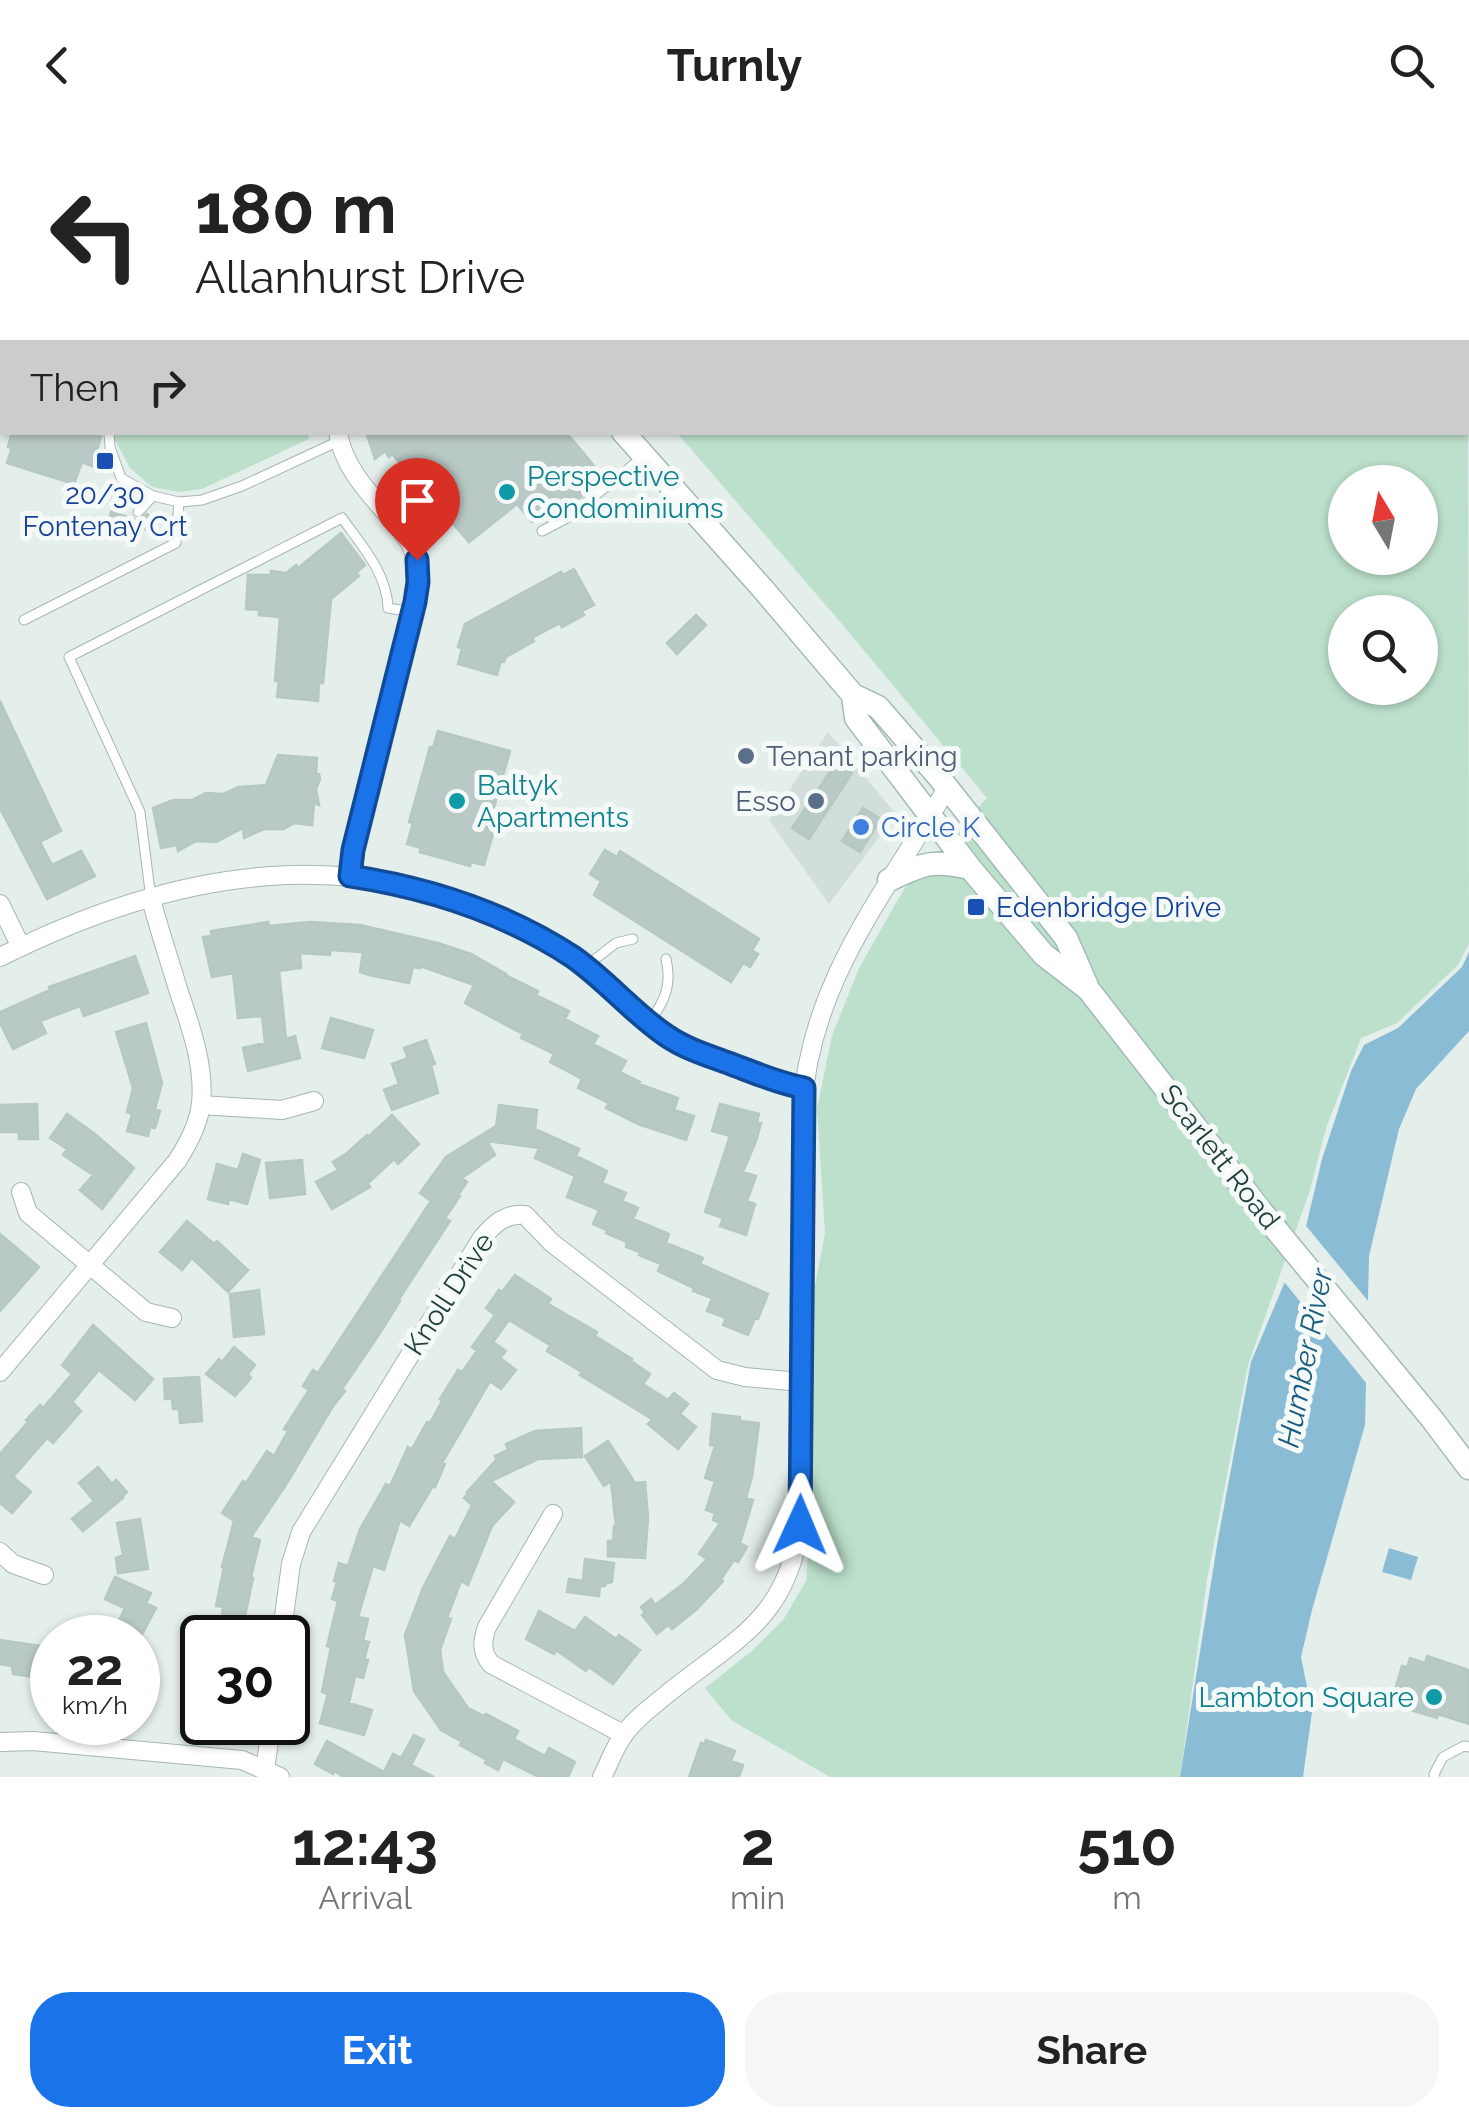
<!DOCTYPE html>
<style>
body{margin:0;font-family:Raleway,sans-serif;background:#f6f6f6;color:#222;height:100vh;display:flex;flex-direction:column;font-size:38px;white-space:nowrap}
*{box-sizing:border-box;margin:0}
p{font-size:32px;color:#767676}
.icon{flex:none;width:55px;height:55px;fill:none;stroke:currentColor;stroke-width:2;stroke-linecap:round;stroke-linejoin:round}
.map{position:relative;height:1647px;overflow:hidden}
.drawer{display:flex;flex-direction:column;background:#fff;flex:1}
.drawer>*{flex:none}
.banner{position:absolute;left:0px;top:0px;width:1470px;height:305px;box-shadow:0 2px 8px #0004;background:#fff;color:#222;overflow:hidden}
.needle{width:65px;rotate:350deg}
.buttons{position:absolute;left:1328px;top:335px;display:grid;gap:20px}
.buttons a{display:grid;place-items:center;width:110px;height:110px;border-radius:50%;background:#fff;box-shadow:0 2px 8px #0004;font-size:50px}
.speed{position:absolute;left:30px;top:1485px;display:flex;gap:20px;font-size:50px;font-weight:700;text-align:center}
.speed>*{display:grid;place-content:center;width:130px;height:130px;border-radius:50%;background:#fff;box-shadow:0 2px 8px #0004;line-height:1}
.speed small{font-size:25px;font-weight:400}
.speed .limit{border:5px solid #111;border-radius:15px;background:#fff;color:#111}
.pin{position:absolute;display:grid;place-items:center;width:85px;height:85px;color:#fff;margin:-102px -42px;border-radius:50% 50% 50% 0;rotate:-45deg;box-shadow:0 0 10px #0007}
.pin .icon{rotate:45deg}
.me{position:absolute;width:110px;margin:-55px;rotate:1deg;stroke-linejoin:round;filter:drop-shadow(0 0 8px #0008)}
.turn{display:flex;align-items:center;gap:35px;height:210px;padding:0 30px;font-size:45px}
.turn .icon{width:130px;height:130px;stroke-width:2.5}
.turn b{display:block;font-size:70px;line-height:85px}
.then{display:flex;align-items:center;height:95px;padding:0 30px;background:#0003;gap:20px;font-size:38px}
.eta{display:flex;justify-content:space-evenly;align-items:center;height:170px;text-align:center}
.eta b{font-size:60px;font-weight:700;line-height:70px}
.button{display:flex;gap:20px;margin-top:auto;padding:20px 30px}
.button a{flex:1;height:115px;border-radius:40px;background:#1a73e8;color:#fff;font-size:40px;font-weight:700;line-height:115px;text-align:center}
.button a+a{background:#f6f6f6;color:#222}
header{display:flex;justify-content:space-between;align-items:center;height:130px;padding:0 30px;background:#fff;font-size:45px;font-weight:700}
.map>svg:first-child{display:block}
.built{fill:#d2dedb}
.green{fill:#bce0cc;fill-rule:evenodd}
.water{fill:#8abcd5}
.pier{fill:#e4eeeb}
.building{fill:#b9c9c5;stroke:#b6c8c4;stroke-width:2.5}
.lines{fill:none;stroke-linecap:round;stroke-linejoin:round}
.service-casing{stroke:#a6b6b4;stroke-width:11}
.minor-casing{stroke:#a6b6b4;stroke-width:20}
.secondary-casing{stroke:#a2bab6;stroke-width:25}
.primary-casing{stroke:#c1cac9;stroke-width:28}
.service{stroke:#fff;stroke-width:9}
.minor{stroke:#fff;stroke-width:18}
.secondary{stroke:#fff;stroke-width:22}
.primary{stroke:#67a5a0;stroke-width:25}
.route-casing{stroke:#114b97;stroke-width:25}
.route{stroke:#1a73e8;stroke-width:18}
.transit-dot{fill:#1a4fb4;stroke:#f5faf8;stroke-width:4}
.culture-dot{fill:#0f9aa8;stroke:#f5faf8;stroke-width:4}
.service-dot{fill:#5c6f8a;stroke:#f5faf8;stroke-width:4}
.shop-dot{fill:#3f7fe0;stroke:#f5faf8;stroke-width:4}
.labels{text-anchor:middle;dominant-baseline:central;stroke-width:10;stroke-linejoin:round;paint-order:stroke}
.culture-label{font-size:28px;fill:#0d838f;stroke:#f5faf8;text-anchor:start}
.transit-label{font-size:28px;fill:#164399;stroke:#f5faf8}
.service-label{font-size:28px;fill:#4e5e75;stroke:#f5faf8;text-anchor:start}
.shop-label{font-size:28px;fill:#366cbe;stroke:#f5faf8;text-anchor:start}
.street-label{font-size:28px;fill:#22403e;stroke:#f5faf8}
.water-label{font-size:30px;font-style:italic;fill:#195c7f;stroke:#f5faf8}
</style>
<header><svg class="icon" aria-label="back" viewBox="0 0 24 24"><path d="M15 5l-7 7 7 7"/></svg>Turnly<svg class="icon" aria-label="search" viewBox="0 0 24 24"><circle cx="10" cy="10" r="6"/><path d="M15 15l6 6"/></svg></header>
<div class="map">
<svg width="1469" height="1647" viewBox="0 0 1469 1647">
<rect width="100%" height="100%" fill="#e4eeeb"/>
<path class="built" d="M828 602 896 684 829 774 769 690Z"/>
<path class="green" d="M433 0H1469V169L1468 2H435Z
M1468 220 1469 813 1458 835 1397 893 1361 908 1326 998 1310 1060 1248 1235 1207 1450 1180 1647H830L731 1590 705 1558 752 1521 783 1490 806 1451 810 1390 814 1161 825 1103 817 978 832 906 859 838 904 759 987 668 836 487 677 303 1468 302ZM1345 352H1420V428H1345ZM1345 482H1420V558H1345Z
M115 303 308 302 309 309 202 359 180 362 152 357 130 338 114 308Z"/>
<path class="water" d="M1469 822V901L1416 959 1399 999 1369 1126 1365 1295 1312 1480 1301 1527 1312 1582 1303 1647H1180L1218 1409 1251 1232 1303 1109 1322 1029 1351 941 1364 915 1398 898 1462 837Z
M1389 1418 1418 1427 1411 1450 1382 1442Z"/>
<path class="pier" d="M1302 1091 1373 1177 1371 1259 1281 1148 1299 1107Z"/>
<path class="building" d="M12 302H94L101 307 92 336 82 332 74 354 7 333 12 318 8 317Z
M366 302H566L604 348 563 381 558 384 554 379 546 387 543 383 532 392 517 374 469 412 392 324 389 327 385 321 375 329Z
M111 382 137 390 147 384 155 391 146 399 128 403 107 397Z
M341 403 365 435 356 443 359 446 331 469 323 553H319L318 571 277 567 279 551H275L280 487 259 485V480L246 479 248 445H271V441L286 443 296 435 298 438Z
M574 439 594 475 582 481 584 485 562 497 560 493 532 508 534 511 506 527 504 532 501 531 497 545 458 534 462 518 458 517 465 494 561 442 563 445Z
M696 485 706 495 677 524 667 513Z
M0 571 61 701 40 712 52 735 81 721 95 746 47 769 0 678Z
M438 601 510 621 489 695 495 697 484 735 471 732 470 736 420 722 421 718 407 714 413 693 409 692 430 617 433 618Z
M278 625 317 628 316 643 319 644 320 649 316 659 319 675 314 673 312 695 294 693 284 699H264L244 708 243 698 216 712 196 711 178 721 177 715 161 718 153 678 173 670H192L206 663 223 664 239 657 266 655Z
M836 633 852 643 809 709 792 698Z
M863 678 881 689 860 722 842 711Z
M605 720 617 727 620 721 759 809 752 820 758 824 750 837 743 833 731 852 594 765 601 751 590 744Z
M268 792 269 796 310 792 360 795 438 813 471 824 506 844 505 845 538 861 536 865 569 881 565 889 598 906 593 914 626 931 620 942 640 952 639 954 678 968 674 980 694 986 686 1010 638 994 606 978 609 973 578 958 582 949 550 932 554 924 521 908 523 904 465 873 474 855 420 836V838L413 837 409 853 369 845 360 842 363 822 330 820V825L300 823 301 838 279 841 286 909 295 906 300 928 248 941 243 918 265 913 262 886 238 888 233 843 212 847 203 807 212 806 211 801Z
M135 826 148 863 84 886 80 876 40 891 46 903 13 919 0 893V882L50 860 49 857Z
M331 888 373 900 364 928 322 918Z
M146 893 162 953 155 979 160 981 155 998 150 997 148 1006 127 1001 132 984 127 982 133 958 116 902Z
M426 910 435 934 431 935 438 963 392 980 384 960 399 954 392 934 408 928 404 918Z
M37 974 38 1009H19V1002H0V975Z
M720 974 759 984 757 992 761 993 756 1011 743 1042 756 1046 747 1071 755 1074 746 1105 720 1096 723 1088 705 1082 730 1006 712 1001Z
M499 975 537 980 535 999 579 1019 576 1026 607 1041 602 1053 626 1063 622 1071 638 1078 633 1089 669 1104 666 1113 703 1128 700 1134 768 1164 758 1189 755 1188 748 1205 723 1195 726 1188 707 1181 712 1168 693 1161 694 1158 658 1141 661 1134 639 1125 640 1122 626 1117 627 1112 606 1103 607 1100 593 1094 599 1080 567 1067 575 1046 535 1028 539 1018 487 1011 495 1025 462 1048 467 1052 458 1065 460 1066 445 1088 450 1091 399 1169 400 1171 380 1203 342 1259 345 1261 333 1276 287 1353 251 1407 260 1410 251 1447 253 1448 245 1486 252 1487 249 1508H219L223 1477 216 1476 224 1437H222L234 1391 222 1383 243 1351 246 1353 267 1321 274 1326 288 1301 284 1299 309 1260 303 1256 313 1240 318 1243 431 1071 420 1063 446 1027 496 996Z
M67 984 95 1004 134 1038 102 1079 80 1060 93 1045 63 1025 67 1019 50 1008Z
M392 985 419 1014 398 1034 394 1029 368 1053 370 1057 332 1079 316 1052 338 1040 333 1032 346 1024 367 1005 368 1007Z
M243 1024 260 1030 247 1074 229 1069 228 1074 208 1069 217 1034 238 1040Z
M302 1030 305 1064 270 1068 266 1033Z
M187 1091 214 1114 217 1111 248 1140 228 1162 192 1128 182 1140 160 1122Z
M0 1104 39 1137 0 1181Z
M515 1145 551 1169 548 1174 597 1202 595 1206 632 1229 631 1231 650 1244 643 1254 668 1270 674 1263 688 1274 680 1284 696 1297 678 1319 648 1294 652 1289 580 1245 582 1242 547 1221 550 1215 509 1190 493 1212 506 1221 500 1228 516 1240 501 1259 490 1251 442 1333 445 1334 435 1357 433 1356 409 1396 400 1390 384 1440 373 1436 358 1487 368 1489 363 1511 369 1512 364 1530H368L363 1548 355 1546 349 1573 372 1580 364 1605 320 1593 328 1564 322 1562 331 1517 327 1516 338 1471 332 1469 337 1452 334 1451 339 1433 348 1436 360 1399 386 1354 390 1356 408 1317 412 1319 427 1292 430 1293 442 1271 440 1269 458 1240 462 1242 477 1221 472 1217 495 1185 486 1178 499 1160 502 1162Z
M259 1160 264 1204 234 1207 230 1164Z
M93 1195 153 1249 135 1270 99 1240 72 1272 81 1281 53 1313 47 1308 13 1347 31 1362 12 1383 0 1373V1324L28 1292 26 1290 40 1275 43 1278 72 1244 62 1235Z
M234 1217 255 1235 248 1244 251 1248 235 1266 206 1244 219 1229 222 1232Z
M199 1247 202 1291 180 1293 179 1279H173L172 1268 165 1269 164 1249Z
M713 1284 740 1287V1291L759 1293 752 1347 746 1368 753 1370 740 1413 747 1417 738 1432 734 1430 721 1449 723 1451 697 1479 672 1499 668 1495 657 1504 642 1485 645 1483 641 1477 651 1469 655 1475 683 1454 707 1429 699 1424 720 1393 713 1390 715 1383 706 1380 715 1351 705 1348 715 1316 710 1315Z
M581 1298 582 1327 538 1329 491 1351 514 1372 492 1396 468 1455 461 1451 447 1488 451 1489 440 1520 443 1542 468 1578 484 1586 486 1584 518 1601 514 1609 545 1626 549 1618 575 1632 568 1647H539L503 1629 498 1640 485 1633 487 1630 460 1615 462 1612 441 1600 414 1561 405 1505 423 1458 450 1406 455 1409 472 1375 464 1368 471 1360 466 1363 497 1329 495 1326 508 1320 506 1314 535 1301Z
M608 1311 635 1353 645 1352 648 1387 645 1428 608 1426V1411H613L614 1396H616L611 1351 604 1356 585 1326Z
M98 1337 112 1354 116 1350 127 1362 122 1367 123 1368 83 1401 72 1389 94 1371 79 1353Z
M140 1389 148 1439 118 1443 116 1428 123 1425 117 1393Z
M585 1429 614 1433 612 1452 605 1454V1456H600L599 1466 567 1462 569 1449 583 1451Z
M115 1447 151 1463 146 1473 156 1478 140 1508H111L125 1478 105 1469Z
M539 1481 575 1501 585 1487 616 1509 619 1505 640 1520 613 1554 589 1537 586 1541 556 1520 554 1524 526 1509Z
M0 1510 48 1517 44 1544 41 1543 40 1548 13 1544 12 1536 0 1534Z
M1427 1526 1469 1540V1594L1438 1584 1437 1588 1410 1580 1411 1576 1397 1572 1400 1562 1395 1560 1402 1536 1407 1538 1410 1528 1425 1533Z
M414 1605 424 1610 411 1635 434 1647H344L334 1641 333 1644 315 1634 327 1611 384 1642 393 1624 401 1628Z
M706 1610 735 1621 731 1631 743 1635 739 1647H689L701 1613 704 1614Z"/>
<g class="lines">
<g class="service-casing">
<path id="service" d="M0 194 2 195
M0 212 2 211
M109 302 110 317 121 348 153 366 179 372 202 370 242 356 339 311
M138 382 153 366
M542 401 567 388 643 327
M24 490 176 413 179 372
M151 769 140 682 69 527 342 388C362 416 387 443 388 478L413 482
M585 837 616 813 633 809
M650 891C665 871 672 855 666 829
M1435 1647 1434 1644 1443 1627 1464 1616 1469 1617"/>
</g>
<g class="minor-casing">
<path id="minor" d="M338 302C344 346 385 377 409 411 420 431 418 450 415 472L353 720 350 746
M0 774 21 817
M0 827C190 732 383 704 570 826 604 848 631 878 663 903 682 918 709 926 732 934 756 943 778 953 803 958
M201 975 282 980 314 971
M21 1062 28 1083 146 1182 172 1188
M0 1242 177 1031C188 1014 199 994 201 973 205 935 190 895 178 859 169 829 159 799 151 769
M553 1384 487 1497C482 1511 481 1522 491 1534L623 1604
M0 1422 13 1434 44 1445
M281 1508 291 1434 301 1402 482 1108C494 1094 505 1083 525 1085L552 1113 717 1240 745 1247 800 1252
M0 1612 33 1611 242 1630 280 1647
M265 1639 272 1592
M602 1647C609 1634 614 1618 623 1606 633 1590 653 1576 667 1564 735 1509 787 1490 800 1395L802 983C808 854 885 764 947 658"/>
</g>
<g class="secondary-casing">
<path id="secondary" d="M346 0 348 2
M385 0 387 2
M623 302 762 458 853 565 878 577 938 646 1066 808 1087 856
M853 565 856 588 970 738 1044 825 1088 859 1265 1086 1432 1289 1469 1338
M889 750C923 734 932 729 970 738"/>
</g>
<g class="primary-casing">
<path id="primary" d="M77 2 81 0
M149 2 154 0
M0 50 2 49"/>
</g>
<use href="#service" class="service"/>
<use href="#minor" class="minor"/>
<use href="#secondary" class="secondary"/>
<use href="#primary" class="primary"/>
</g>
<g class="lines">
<g class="route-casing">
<path id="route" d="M417 430 418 452 415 472 353 720 350 746C429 758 506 783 573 827 607 851 634 884 667 906 686 919 709 926 731 934 755 943 778 953 804 958L800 1395"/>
</g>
<use href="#route" class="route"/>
</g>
<g class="transit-dot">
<rect x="95" y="321" width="20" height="20" rx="5"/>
<rect x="966" y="767" width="20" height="20" rx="5"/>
</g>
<g class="culture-dot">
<circle cx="507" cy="362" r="10"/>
<circle cx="457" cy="671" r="10"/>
<circle cx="1434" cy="1567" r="10"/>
</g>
<g class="service-dot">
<circle cx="746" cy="626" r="10"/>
<circle cx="816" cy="671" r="10"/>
</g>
<circle class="shop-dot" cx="861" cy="697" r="10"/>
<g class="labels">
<g class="culture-label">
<text x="527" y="346">Perspective<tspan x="527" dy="32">Condominiums</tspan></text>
<text x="477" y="655">Baltyk<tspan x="477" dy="32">Apartments</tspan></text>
<text x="1414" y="1567" text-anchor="end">Lambton Square</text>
</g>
<g class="transit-label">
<text x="105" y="364">20/30<tspan x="105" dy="32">Fontenay Crt</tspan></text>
<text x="996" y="777" text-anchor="start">Edenbridge Drive</text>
</g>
<g class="service-label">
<text x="766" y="626">Tenant parking</text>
<text x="796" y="671" text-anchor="end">Esso</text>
</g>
<g class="shop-label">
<text x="881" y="697">Circle K</text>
</g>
<g class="street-label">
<text transform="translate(1220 1027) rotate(52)">Scarlett Road</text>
<text transform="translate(449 1164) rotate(-57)">Knoll Drive</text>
</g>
<g class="water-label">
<text transform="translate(1305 1228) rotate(-79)">Humber River</text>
</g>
</g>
</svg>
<div class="buttons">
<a><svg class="needle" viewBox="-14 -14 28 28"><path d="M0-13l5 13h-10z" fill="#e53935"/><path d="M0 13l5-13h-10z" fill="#767676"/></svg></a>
<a><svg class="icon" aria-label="search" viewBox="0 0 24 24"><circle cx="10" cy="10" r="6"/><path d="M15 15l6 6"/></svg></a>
</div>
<div class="speed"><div>22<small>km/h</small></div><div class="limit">30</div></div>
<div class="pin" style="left:417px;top:430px;background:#d93025"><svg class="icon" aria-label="arrive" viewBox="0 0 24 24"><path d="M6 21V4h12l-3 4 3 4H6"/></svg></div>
<svg class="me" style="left:800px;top:1395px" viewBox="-20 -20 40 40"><path d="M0-17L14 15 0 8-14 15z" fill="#1a73e8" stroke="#fff" stroke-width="4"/></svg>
<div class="banner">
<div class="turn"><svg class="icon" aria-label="left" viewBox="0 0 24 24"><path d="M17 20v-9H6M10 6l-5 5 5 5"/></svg><div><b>180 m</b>Allanhurst Drive</div></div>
<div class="then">Then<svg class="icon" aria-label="right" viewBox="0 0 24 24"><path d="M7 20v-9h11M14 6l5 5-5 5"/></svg></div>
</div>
</div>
<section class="drawer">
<div class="eta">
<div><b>12:43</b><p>Arrival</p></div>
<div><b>2</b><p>min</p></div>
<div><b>510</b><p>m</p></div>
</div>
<div class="button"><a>Exit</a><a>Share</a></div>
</section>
